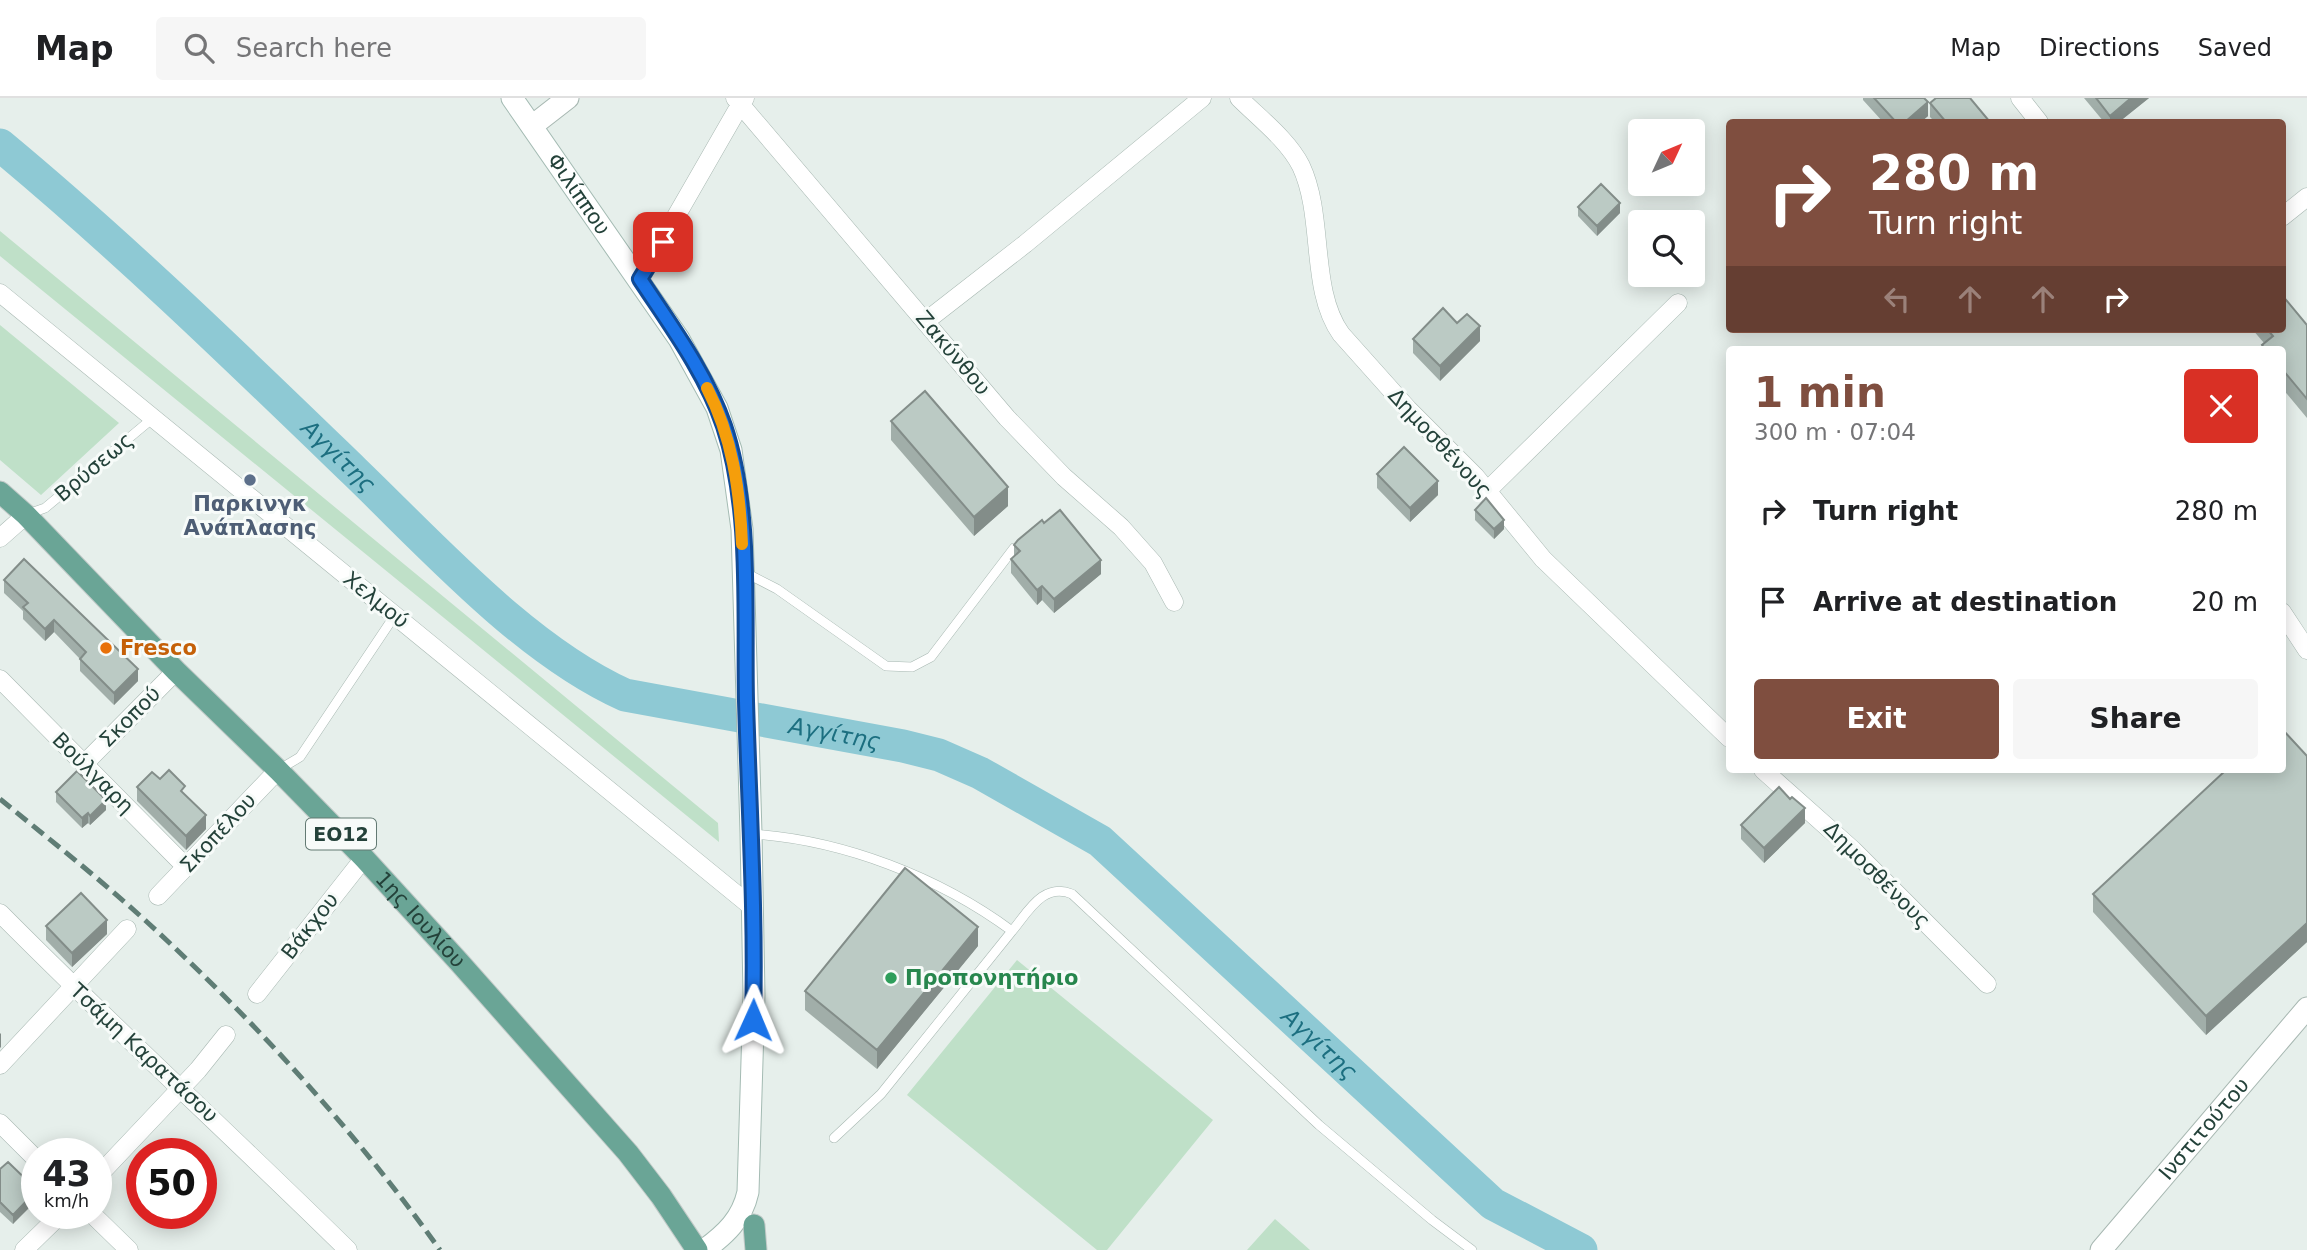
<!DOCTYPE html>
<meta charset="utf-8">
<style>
body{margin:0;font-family:"DejaVu Sans",sans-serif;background:#f6f6f6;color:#202124;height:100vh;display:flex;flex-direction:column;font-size:26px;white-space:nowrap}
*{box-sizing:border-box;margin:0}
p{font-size:23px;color:#757577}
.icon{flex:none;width:38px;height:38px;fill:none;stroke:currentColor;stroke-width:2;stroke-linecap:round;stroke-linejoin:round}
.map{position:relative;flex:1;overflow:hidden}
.panel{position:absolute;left:1726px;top:248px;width:560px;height:427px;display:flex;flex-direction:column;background:#fff;border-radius:7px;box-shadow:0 4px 18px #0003}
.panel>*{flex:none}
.hud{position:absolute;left:1726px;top:21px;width:560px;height:214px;border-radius:7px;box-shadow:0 4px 18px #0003;background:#7f4e3f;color:#fff;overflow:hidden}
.needle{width:46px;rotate:46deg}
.controls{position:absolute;left:1628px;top:21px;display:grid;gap:14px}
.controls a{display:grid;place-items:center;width:77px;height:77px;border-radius:7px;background:#fff;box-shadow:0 4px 18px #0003;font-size:35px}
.speed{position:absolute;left:21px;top:1040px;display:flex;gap:14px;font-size:35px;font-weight:700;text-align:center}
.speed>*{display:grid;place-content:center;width:91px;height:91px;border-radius:50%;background:#fff;box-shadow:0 4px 18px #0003;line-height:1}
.speed small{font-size:18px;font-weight:400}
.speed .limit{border:10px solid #d22;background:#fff;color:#111}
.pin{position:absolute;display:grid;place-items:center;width:60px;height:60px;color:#fff;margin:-30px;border-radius:14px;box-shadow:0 4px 10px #0006}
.me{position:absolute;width:77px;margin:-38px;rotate:1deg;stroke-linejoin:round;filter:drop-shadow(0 0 5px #0008)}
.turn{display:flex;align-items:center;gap:24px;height:147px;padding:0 28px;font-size:32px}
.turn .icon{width:91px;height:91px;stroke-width:2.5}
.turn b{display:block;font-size:49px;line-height:60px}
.lanes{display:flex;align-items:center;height:66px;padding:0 28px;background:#0003;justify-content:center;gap:35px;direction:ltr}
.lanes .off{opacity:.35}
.round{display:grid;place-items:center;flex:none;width:74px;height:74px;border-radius:7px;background:#f6f6f6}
.summary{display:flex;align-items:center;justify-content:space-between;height:119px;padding:0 28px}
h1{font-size:42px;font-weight:700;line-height:52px;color:#7f4e3f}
.action{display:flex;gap:14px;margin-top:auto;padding:14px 28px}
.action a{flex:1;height:80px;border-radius:7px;background:#7f4e3f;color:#fff;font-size:28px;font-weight:700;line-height:80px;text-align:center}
.action a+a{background:#f6f6f6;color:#202124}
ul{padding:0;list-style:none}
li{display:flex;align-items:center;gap:21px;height:91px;padding:0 28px}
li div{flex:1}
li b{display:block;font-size:26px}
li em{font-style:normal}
header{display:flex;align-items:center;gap:42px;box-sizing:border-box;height:98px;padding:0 35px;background:#fff;border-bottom:2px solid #e0e0e0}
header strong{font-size:33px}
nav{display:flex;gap:38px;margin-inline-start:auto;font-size:24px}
.search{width:490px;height:63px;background:#f6f6f6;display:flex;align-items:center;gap:18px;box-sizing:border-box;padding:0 24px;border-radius:7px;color:#757577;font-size:26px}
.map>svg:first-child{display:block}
.green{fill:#bfe0c8}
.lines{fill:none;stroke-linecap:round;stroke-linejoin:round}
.river{stroke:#8ec9d4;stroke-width:33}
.service-casing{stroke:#a8b8b2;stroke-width:10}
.minor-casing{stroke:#a8b8b2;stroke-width:19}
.tertiary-casing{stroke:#a8b8b2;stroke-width:23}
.secondary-casing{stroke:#a4bbb3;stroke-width:23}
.primary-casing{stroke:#c2cac8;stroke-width:23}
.service{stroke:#fff;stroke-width:9}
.minor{stroke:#fff;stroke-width:18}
.tertiary{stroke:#fff;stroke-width:21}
.secondary{stroke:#fff;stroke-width:21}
.primary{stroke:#6aa596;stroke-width:21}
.rail{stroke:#5f7d75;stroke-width:5;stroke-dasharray:14 7;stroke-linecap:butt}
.wall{fill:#a1aea9}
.shaded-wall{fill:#838d89}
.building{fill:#bbcac4;stroke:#838d89;stroke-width:2}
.route-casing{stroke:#114b97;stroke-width:18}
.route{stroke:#1a73e8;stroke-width:12}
.slow{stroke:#f59e0b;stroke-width:12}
.service-dot{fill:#5c6f8a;stroke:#f7fbf9;stroke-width:2.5}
.food-dot{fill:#e8710a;stroke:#f7fbf9;stroke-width:2.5}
.leisure-dot{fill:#2e9e5b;stroke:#f7fbf9;stroke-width:2.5}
.labels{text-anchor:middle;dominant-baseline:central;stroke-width:6;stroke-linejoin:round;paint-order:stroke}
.shield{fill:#f7fbf9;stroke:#637a73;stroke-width:2}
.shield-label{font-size:19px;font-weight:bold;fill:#24423a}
.street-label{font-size:21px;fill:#24423a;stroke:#f7fbf9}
.service-label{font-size:21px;font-weight:bold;fill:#4e5e75;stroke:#f7fbf9}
.food-label{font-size:21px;font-weight:bold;fill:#c56008;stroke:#f7fbf9;text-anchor:start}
.leisure-label{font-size:21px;font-weight:bold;fill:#27864d;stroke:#f7fbf9;text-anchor:start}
.water-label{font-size:23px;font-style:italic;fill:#1c6f80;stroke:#f7fbf9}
</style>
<header>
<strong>Map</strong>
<div class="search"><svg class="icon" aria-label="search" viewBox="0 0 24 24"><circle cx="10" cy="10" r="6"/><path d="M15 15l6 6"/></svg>Search here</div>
<nav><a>Map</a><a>Directions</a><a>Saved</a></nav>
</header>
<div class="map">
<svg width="2307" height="1152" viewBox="0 0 2307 1152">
<rect width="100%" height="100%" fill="#e6efeb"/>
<path class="green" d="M0 133 718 725 719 744 0 158Z
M0 227 119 325 41 397 0 362Z
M1017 862 1213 1022 1107 1152H1097L907 997Z
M1275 1121 1310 1152H1247Z"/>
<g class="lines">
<path class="river" id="s1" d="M0 47C124 150 238 261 354 373 433 449 525 552 625 597L903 648 939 657 980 675 1100 743 1493 1106 1581 1152"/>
<g class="service-casing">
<path id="service" d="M28 416 45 410 153 320
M744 474 777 491 886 568 912 569 931 559 1014 450
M280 671 300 659 395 517
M752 736C843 742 939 779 1012 833 1028 814 1043 784 1072 796L1319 1027 1432 1122 1472 1152
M834 1040 881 996 1012 833"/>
</g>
<g class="minor-casing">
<path id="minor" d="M735 0 1007 320 1064 379 1121 429 1153 465 1174 504
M1239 0C1259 20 1288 42 1301 68 1325 119 1309 191 1341 236L1408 311 1475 378 1543 461 1729 640
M2020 0 2039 24
M2282 119 2307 99
M640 181 740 7 745 0
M0 195 752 809
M926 223 1025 146 1202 0
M1487 393 1678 205
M0 440 26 417
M2282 514 2307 552
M0 581 186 769
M84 666 176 573
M1763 672 1853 752 1987 886
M158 798 278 672
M0 815C114 930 233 1039 348 1152
M257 896 364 760
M0 967 127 831
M0 1025 37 1062
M96 1080 198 972 226 937
M91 1115 129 1152
M24 1152 62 1115"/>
</g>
<g class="tertiary-casing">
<g id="tertiary">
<path d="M532 28 568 0"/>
<path id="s2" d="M2101 1152 2307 910"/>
</g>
</g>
<g class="secondary-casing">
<g id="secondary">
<path id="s3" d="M512 0 679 241 717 310 731 352 742 431 751 735 754 897 748 1094C742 1121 726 1136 704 1152"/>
</g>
</g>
<g class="primary-casing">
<g id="primary">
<path id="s4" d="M0 394 26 417 176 573 278 672 364 760 459 864 628 1055 661 1098 697 1152"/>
<path d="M754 1127 756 1152"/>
</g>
</g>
<use href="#service" class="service"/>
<use href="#minor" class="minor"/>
<use href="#tertiary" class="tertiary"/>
<use href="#secondary" class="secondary"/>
<use href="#primary" class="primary"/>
<path class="rail" d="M0 701C49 741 100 781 147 824 255 923 355 1033 440 1152"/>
</g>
<path class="wall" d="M1863 0H1924L1928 18 1921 24H1883L1863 2Z
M2084 0H2149L2119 24H2104Z
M1930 5 1990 24H1935L1930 19Z
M1578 109 1620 115 1597 138 1578 118Z
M1457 225 1480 243 1440 283 1413 255V241Z
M2307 227V320L2282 290V252H2262V247L2264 245 2252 231H2282Z
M891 323 1008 408 974 438 891 342Z
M1377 376 1438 397 1410 424 1377 390Z
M1475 412 1504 431 1494 441 1475 422Z
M1014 447 1101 476 1054 515 1042 502 1037 507 1011 475V461L1014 458Z
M4 482 138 583 114 607 80 573V561L54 534 45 543 23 521V513L4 495Z
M2307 658V844L2206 937 2093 814V796L2239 673Z
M137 689 185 697 206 731 186 752 137 703Z
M56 694 106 712 90 727 88 725 82 730 56 704Z
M1805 725 1764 765 1741 741V727Z
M46 828 107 836 72 869 46 842Z
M978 848 877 971 805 912V893Z
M0 1071 37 1092 13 1126 0 1114Z"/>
<path class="shaded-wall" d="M2131 0H2149L2119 24H2110V18Z
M1928 4V18L1921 24H1905Z
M1620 105V115L1597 138V128Z
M1480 228V243L1440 283V268Z
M1438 383V397L1410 424V410Z
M1008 389V408L974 438V419Z
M1504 422V431L1494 441V431Z
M1101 462V476L1054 515V501Z
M1042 488V502L1037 507V492Z
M54 522V534L45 543V531Z
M138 571V583L114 607V595Z
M106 702V712L90 727V718Z
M1805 710V725L1764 765V750Z
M88 715V725L82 730V720Z
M206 717V731L186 752V738Z
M107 822V836L72 869V855Z
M2307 825V844L2206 937V918Z
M978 829V848L877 971V952Z
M1 935V949L0 950V936Z
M37 1092V1102L13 1126V1117Z"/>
<path class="building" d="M1874 0H1924L1928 4 1905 24H1896Z
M1936 0H1970L1990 24H1946L1930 5Z
M2096 0H2131L2110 18Z
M1601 86 1620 105 1597 128 1578 109Z
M2282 197 2307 227V301L2282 271V252H2266L2262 247 2273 238 2267 231H2282Z
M1443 210 1457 225 1467 216 1480 228 1440 268 1413 241Z
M925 293 1008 389 974 419 891 323Z
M1404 349 1438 383 1410 410 1377 376Z
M1486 400 1504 422 1494 431 1475 412Z
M1060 412 1101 462 1054 501 1042 488 1037 492 1011 461 1020 453 1014 447 1018 442 1042 422 1044 425Z
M24 461 138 571 114 595 80 561 86 554 54 522 45 531 23 509 28 505 4 482Z
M2283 632 2307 658V825L2206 918 2093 796 2226 672H2282Z
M169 672 185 688 181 693 206 717 186 738 137 689 152 674 160 681Z
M77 673 106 702 90 718 88 715 82 720 56 694Z
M1779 689 1790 701 1792 699 1805 710 1764 750 1741 727Z
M905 770 978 829 877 952 805 893Z
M81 795 107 822 72 855 46 828Z
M8 1064 37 1092 13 1117 0 1104V1071Z"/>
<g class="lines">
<g class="route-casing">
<path id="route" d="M663 144 640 181C671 228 706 275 724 328 752 411 744 516 746 603 749 709 756 816 753 922"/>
</g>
<use href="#route" class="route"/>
<path class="slow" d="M707 290C732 338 740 392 742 446"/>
</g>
<circle class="service-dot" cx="250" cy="382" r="7"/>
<circle class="food-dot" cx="106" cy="550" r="7"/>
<circle class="leisure-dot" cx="891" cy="880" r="7"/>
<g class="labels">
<rect class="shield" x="306" y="720.5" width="70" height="31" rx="5"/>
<g class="shield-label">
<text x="341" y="736">ΕΟ12</text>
</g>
<g class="street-label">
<text stroke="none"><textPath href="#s3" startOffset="117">Φιλίππου</textPath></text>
<text transform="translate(953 255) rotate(50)">Ζακύνθου</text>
<text transform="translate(1440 345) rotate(47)">Δημοσθένους</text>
<text transform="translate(94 369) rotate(-40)">Βρύσεως</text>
<text transform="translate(376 502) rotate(39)">Χελμού</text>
<text transform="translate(130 619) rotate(-45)">Σκοπού</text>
<text transform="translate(93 675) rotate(45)">Βούλγαρη</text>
<text transform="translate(218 735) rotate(-47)">Σκοπέλου</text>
<text transform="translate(1877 777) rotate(45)">Δημοσθένους</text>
<text stroke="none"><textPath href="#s4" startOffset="600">1ης Ιουλίου</textPath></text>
<text transform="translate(310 828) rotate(-52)">Βάκχου</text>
<text transform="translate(144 955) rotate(43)">Τσάμη Καρατάσου</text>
<text stroke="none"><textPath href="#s2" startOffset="159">Ινστιτούτου</textPath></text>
</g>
<g class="service-label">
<text x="250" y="406">Παρκινγκ<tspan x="250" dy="24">Ανάπλασης</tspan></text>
</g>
<g class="food-label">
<text x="120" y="550">Fresco</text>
</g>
<g class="leisure-label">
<text x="905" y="880">Προπονητήριο</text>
</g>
<g class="water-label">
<text stroke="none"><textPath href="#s1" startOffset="460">Αγγίτης</textPath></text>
<text stroke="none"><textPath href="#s1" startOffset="1048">Αγγίτης</textPath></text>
<text stroke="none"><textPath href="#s1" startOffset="1636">Αγγίτης</textPath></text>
</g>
</g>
</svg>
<div class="controls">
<a><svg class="needle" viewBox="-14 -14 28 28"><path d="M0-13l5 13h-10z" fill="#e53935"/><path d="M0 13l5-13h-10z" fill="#757577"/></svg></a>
<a><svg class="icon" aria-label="search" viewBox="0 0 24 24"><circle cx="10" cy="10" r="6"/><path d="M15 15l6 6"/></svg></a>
</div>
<div class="speed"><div>43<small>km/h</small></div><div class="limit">50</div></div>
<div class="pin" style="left:663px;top:144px;background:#d93025"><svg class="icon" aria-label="arrive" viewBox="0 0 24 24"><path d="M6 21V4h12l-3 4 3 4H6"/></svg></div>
<svg class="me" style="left:753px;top:922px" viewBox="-20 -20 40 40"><path d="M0-17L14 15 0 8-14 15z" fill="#1a73e8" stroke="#fff" stroke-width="4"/></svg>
<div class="hud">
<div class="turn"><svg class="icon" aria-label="right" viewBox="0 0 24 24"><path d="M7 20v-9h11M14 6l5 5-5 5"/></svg><div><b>280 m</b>Turn right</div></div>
<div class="lanes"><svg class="icon off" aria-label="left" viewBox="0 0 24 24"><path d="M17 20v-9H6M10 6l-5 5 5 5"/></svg><svg class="icon off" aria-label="ahead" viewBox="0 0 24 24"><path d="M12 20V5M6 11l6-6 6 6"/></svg><svg class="icon off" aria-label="ahead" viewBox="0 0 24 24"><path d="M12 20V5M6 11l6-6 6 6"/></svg><svg class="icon" aria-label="right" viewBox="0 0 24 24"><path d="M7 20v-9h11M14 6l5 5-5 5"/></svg></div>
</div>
<section class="panel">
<div class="summary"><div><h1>1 min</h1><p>300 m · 07:04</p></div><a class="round" style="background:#d93025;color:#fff"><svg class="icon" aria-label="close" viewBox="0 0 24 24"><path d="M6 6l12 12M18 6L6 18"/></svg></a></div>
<ul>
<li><svg class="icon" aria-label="right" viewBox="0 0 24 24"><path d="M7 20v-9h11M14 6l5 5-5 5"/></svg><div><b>Turn right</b></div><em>280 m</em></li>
<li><svg class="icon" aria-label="arrive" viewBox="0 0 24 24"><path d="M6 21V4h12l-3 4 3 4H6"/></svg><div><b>Arrive at destination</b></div><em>20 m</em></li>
</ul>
<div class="action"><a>Exit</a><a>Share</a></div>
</section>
</div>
